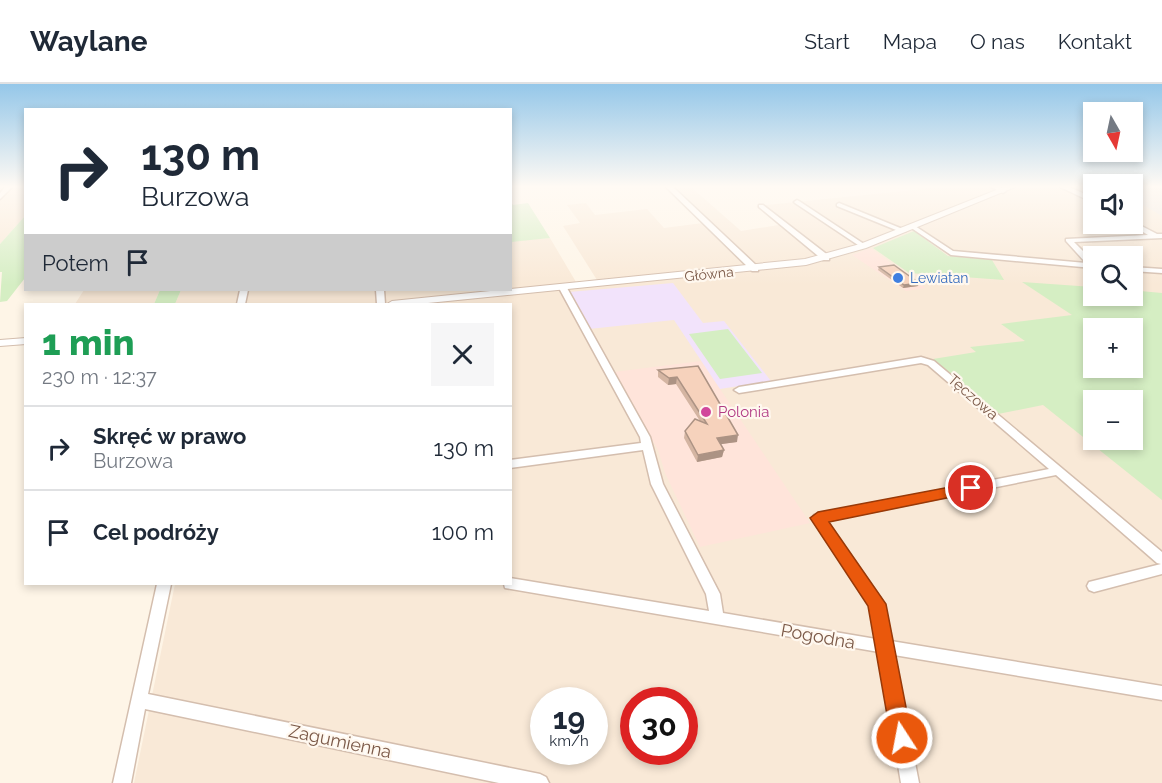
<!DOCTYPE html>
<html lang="pl">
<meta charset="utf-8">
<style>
body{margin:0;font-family:Raleway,sans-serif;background:#f6f6f7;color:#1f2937;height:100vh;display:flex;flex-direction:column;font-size:22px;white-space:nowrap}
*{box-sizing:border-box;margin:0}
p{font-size:20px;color:#747a83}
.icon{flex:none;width:33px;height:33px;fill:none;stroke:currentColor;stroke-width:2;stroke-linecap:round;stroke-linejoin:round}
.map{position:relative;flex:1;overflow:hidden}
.drawer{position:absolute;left:24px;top:219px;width:488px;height:282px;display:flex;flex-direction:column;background:#fff;border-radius:0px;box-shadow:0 3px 9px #0003}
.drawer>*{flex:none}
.top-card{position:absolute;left:24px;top:24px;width:488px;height:183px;border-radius:0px;box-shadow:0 3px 9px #0003;background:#fff;color:#1f2937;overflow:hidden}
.needle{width:39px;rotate:171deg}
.fabs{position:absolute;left:1083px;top:18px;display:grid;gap:12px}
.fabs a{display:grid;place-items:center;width:60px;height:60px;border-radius:0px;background:#fff;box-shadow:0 3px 9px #0003;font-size:30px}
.speed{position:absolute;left:530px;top:603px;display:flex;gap:12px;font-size:30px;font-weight:700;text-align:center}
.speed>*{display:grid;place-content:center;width:78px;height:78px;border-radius:50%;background:#fff;box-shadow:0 3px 9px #0003;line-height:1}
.speed small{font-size:15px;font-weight:400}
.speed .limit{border:9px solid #d22;background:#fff;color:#111}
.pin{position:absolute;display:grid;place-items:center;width:51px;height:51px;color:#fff;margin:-26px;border:3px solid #fff;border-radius:50%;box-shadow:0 2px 6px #0007}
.me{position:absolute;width:66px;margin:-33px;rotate:349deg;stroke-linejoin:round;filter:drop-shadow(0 0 4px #0008)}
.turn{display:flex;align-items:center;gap:21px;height:126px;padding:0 18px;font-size:27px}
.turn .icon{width:78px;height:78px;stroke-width:2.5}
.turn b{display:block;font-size:42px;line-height:51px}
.then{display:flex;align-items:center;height:57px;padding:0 18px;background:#0003;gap:12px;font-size:22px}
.round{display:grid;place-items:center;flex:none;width:63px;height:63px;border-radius:0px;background:#f6f6f7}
.head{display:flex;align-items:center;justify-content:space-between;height:102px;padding:0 18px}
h1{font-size:36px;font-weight:800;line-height:45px;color:#1e9e55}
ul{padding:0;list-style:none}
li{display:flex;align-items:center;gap:18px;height:84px;padding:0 18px;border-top:2px solid #e0e1e3}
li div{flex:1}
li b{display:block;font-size:22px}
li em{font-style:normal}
header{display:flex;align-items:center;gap:36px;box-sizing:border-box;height:84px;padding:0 30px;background:#fff;border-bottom:2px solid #e0e1e3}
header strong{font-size:28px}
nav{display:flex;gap:33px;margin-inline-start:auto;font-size:21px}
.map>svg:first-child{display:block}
.residential{fill:#f9e9d7;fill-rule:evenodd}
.commercial{fill:#ffe4da}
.industrial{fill:#efe7e1}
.education{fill:#f2e3fb}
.green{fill:#d5eec3;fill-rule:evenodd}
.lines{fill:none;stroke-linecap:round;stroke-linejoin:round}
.minor-casing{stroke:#d4beae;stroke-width:3}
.tertiary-casing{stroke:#d4beae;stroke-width:2}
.minor{fill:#fff;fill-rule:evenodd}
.tertiary{fill:#fff;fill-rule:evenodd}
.wall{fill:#d4b5a2}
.shaded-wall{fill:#ac9384}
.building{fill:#f6d2bc;stroke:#ac9384;stroke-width:1.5}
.route{fill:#ea580c;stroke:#983908;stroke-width:1.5}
.shop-dot{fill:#3f7fe0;stroke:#fff8ef;stroke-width:2}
.hotel-dot{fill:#d1479c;stroke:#fff8ef;stroke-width:2}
.labels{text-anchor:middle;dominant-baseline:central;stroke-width:4.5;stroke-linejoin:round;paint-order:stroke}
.far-street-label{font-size:14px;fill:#7b5948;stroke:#fff8ef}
.far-shop-label{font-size:14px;fill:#366cbe;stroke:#fff8ef;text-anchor:start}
.street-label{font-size:15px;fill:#7b5948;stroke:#fff8ef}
.hotel-label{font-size:15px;fill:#b23c85;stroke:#fff8ef;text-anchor:start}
.near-street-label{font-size:18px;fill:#7b5948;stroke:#fff8ef}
</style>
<header>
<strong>Waylane</strong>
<nav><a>Start</a><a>Mapa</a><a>O nas</a><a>Kontakt</a></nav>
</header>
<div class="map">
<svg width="1162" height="699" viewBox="0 0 1162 699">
<rect width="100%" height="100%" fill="#fef5e7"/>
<path class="residential" d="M6 103H25V132L0 160V109Z
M666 103H691L741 147 779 141 756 122 943 103H1093L1094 140H1132L1133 103H1162V699H134L175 500H510V220H175L181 206H510V157L550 154 576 198 597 196 563 142 580 139 567 121 586 119 595 131 647 125 664 144 703 139ZM1094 172H1132V212H1094ZM1094 244H1132V284H1094ZM1094 316H1132V356H1094ZM543 616H594V668H543ZM633 616H684V668H633Z
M84 206H160L154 220H75Z"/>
<path class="commercial" d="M870 164 926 204 906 207 852 171Z
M701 277 720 305 810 439 700 463 665 389 658 366 614 288Z"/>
<path class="industrial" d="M1133 103 1162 104V132L1133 115Z"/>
<path class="education" d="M673 199 703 239 724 237 771 297 720 305 674 236 589 245 569 208Z"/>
<path class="green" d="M510 117 513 121 528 119 550 154 511 158Z
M25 132V194L7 217 0 218 2 188H0V160Z
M914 147 948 172 992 176 1004 196 909 189 873 164Z
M1022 198 1093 203 1094 212H1132L1133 202 1140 207 1162 209V416L1043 321 998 330 933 275 976 268 970 263 1025 257 1001 240 1072 231ZM1094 244H1132V284H1094ZM1094 316H1132V356H1094Z
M160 206H181L175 220H154Z
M728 245 762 289 720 295 689 250Z"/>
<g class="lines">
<g class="minor-casing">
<path id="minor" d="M5 103H12L0 115V109Z
M666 103H673L758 183V187H752Z
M991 103H1000L1006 107 1003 109Z
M1060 103H1069L1094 114V119Z
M797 116 799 117 867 162 861 163 795 119 794 118Z
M839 119 905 146 906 147 901 148 837 122V120Z
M759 121H763L829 172V176H823L759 123Z
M1132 137 1157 150H1162V154L1074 158 1094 178 1093 184 951 171 910 143 915 142 953 167 1086 179 1066 157V155L1148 151 1130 140H1132Z
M1132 183 1162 185V189L1132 187Z
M560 202H563L567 204 650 353 663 400 720 510 723 529 876 555 870 522 814 437 812 434 814 431 1049 385 928 281 921 279 739 309 734 306 739 303 921 273 934 277 1162 468V490L1094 508 1089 506 1087 502 1089 498 1161 480 1157 479 1056 391 827 437 882 516 891 557 1162 602V616L894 571 919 699H901L879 568 505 504 504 500H510V494L709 527 706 510 651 400 643 366 510 384V376L641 359 640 353 559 204Z
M240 206H248L245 220H237Z
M376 206H384L385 220H377Z
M157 500H171L148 610 540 690 546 693 549 699H499L145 625 131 699H113Z"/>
</g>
<g class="tertiary-casing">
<path id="tertiary" d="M1004 103H1015L866 164 806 181 418 220H387L392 217 805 175 860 160Z
M26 254V260L0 262V256Z"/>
</g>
<use href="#minor" class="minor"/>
<use href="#tertiary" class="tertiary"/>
</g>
<path class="wall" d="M879 183 918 202 903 204 878 186Z
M698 282 737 358 720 360 724 366 722 373 697 378 684 354 685 347 700 337 676 300 668 301 658 293V286Z"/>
<path class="shaded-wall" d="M919 199 918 202 903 204 904 201Z
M677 293 676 300 668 301 669 294Z
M738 351 737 358 715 361 717 354Z
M724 366 722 373 697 378 698 371Z"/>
<path class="building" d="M894 181 919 199 904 201 879 183Z
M698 282 738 351 717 354 724 366 698 371 685 347 695 335 707 340 677 293 669 294 658 286Z"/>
<linearGradient id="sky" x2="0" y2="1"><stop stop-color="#95c7e9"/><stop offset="0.51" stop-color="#fffaf4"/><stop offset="1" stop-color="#fffaf4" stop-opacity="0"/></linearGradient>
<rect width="1162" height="201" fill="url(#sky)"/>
<path class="route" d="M971 399 979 404 976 408 829 438 886 520 912 654 909 661 902 664 894 661 891 654 868 522 810 434 818 428Z"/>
<circle class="shop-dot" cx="898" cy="194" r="6"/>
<circle class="hotel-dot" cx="706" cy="328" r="6"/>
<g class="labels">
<g class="far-street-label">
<text transform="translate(709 190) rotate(-6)">Główna</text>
</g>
<g class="far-shop-label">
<text x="910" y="194">Lewiatan</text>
</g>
<g class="street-label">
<text transform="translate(973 313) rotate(41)">Tęczowa</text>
</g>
<g class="hotel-label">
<text x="718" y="328">Polonia</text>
</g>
<g class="near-street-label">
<text transform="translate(818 552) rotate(10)">Pogodna</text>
<text transform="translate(340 657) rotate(12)">Zagumienna</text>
</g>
</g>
</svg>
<div class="fabs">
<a><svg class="needle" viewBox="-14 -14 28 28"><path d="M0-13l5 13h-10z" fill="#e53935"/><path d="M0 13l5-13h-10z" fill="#747a83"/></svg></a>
<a><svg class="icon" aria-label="sound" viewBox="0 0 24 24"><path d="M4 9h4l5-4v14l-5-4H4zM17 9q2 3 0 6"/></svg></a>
<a><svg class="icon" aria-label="search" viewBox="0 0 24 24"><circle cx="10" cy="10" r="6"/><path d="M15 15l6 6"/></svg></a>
<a>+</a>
<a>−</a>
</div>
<div class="speed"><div>19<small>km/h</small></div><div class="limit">30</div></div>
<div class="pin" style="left:971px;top:404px;background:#d93025"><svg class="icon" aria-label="arrive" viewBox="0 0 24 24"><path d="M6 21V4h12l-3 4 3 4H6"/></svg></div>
<svg class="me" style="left:902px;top:654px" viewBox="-20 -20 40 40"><circle r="17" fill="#ea580c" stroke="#fff" stroke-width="3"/><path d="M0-11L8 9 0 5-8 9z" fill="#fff"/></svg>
<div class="top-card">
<div class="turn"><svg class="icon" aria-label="right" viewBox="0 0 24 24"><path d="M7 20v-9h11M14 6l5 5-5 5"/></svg><div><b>130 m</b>Burzowa</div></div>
<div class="then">Potem<svg class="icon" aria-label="arrive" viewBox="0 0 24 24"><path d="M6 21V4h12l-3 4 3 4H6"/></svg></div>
</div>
<section class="drawer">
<div class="head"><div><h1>1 min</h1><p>230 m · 12:37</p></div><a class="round"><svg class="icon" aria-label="close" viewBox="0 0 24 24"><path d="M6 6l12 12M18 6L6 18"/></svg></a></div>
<ul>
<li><svg class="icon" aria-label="right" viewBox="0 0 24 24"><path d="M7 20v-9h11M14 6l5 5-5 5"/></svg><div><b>Skręć w prawo</b><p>Burzowa</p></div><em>130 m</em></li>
<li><svg class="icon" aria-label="arrive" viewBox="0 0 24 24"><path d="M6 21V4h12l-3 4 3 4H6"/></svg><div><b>Cel podróży</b></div><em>100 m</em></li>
</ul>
</section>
</div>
